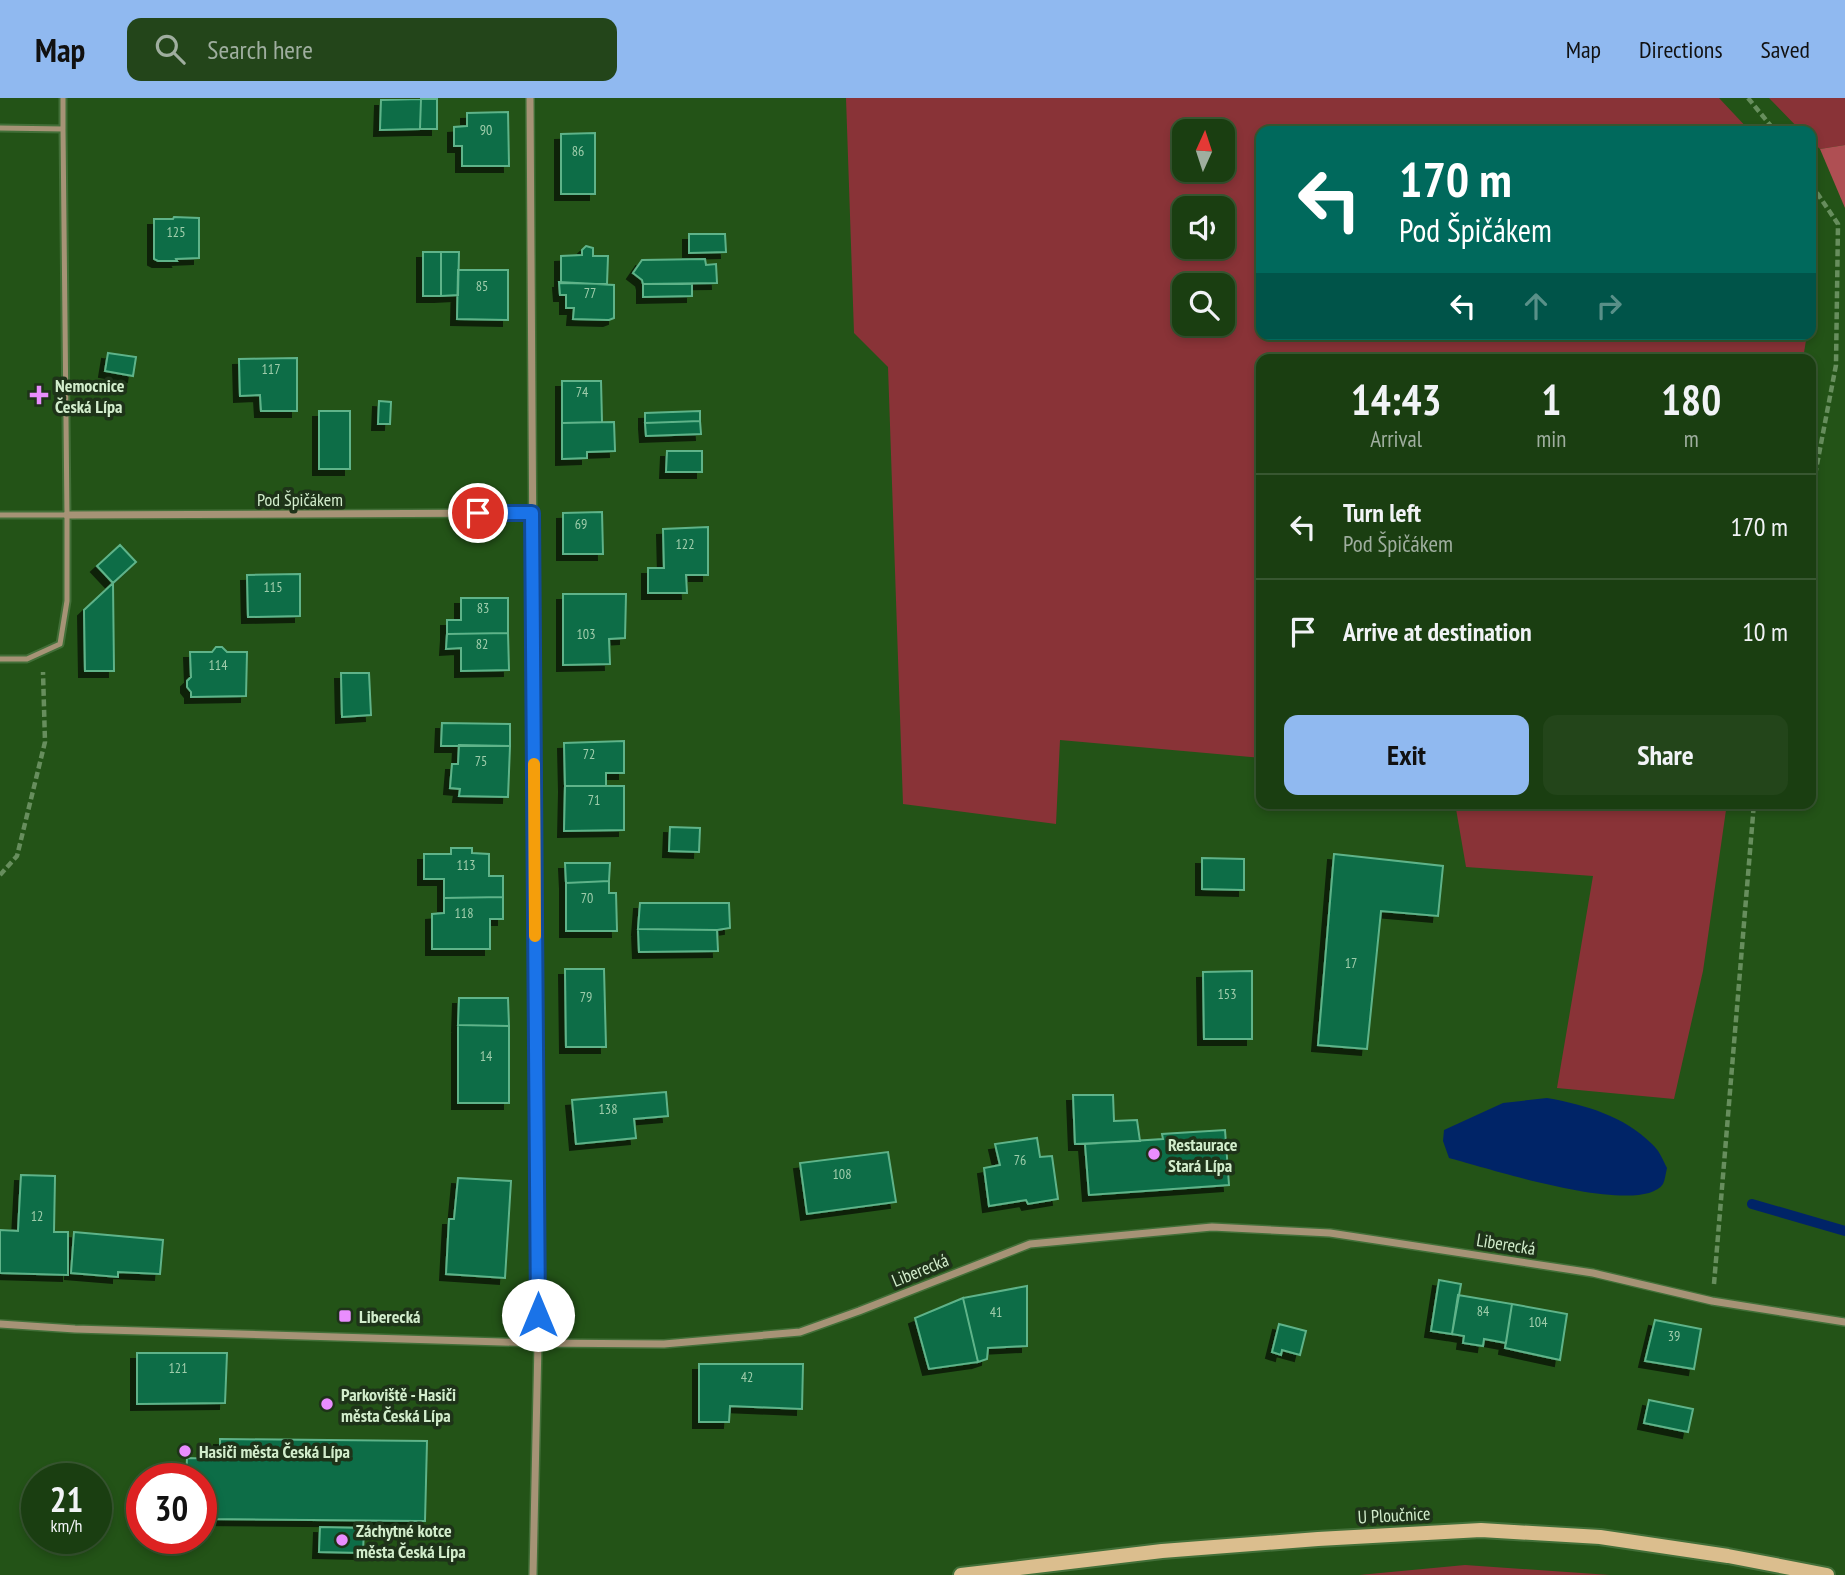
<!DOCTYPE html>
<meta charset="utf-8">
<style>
body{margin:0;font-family:"PT Sans Narrow",sans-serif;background:#23451a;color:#f1f3f6;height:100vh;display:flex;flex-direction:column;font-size:26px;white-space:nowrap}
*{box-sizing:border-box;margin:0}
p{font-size:23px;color:#9fae9f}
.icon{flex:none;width:38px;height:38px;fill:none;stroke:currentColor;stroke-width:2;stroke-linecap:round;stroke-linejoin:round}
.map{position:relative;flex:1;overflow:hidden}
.side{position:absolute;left:1256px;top:256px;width:560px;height:455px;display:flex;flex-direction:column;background:#1a3e11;border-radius:14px;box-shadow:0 4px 10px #0003,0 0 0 2px #385731}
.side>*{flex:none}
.top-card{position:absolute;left:1256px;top:28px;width:560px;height:214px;border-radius:14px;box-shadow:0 4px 10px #0003,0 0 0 2px #385731;background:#00695c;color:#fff;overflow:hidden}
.needle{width:46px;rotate:3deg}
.buttons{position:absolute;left:1172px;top:21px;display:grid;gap:14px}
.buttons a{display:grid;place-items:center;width:63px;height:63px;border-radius:14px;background:#1a3e11;box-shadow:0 4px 10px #0003,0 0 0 2px #385731;font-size:35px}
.speed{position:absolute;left:21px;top:1365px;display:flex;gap:14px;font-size:35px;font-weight:700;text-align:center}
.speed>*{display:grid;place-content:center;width:91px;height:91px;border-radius:50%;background:#1a3e11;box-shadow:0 4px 10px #0003,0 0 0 2px #385731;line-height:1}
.speed small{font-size:18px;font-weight:400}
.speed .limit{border:10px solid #d22;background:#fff;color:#111}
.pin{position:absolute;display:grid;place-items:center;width:60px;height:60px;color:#fff;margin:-30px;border:4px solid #fff;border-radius:50%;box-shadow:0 2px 7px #0007}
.me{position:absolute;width:77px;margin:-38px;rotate:0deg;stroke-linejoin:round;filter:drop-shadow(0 0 5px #0008)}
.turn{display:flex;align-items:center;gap:24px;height:147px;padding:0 28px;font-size:32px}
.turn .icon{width:91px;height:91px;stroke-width:2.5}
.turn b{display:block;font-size:49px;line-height:60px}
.lanes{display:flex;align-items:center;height:66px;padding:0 28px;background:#0003;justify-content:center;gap:35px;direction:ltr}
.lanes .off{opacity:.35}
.eta{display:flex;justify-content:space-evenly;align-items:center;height:119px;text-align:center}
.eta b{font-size:42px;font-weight:700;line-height:49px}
.button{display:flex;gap:14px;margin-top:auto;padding:14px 28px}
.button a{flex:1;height:80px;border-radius:14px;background:#90b9f0;color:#111;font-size:28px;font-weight:700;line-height:80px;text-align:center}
.button a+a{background:#23451a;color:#f1f3f6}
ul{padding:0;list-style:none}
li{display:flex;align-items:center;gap:21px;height:105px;padding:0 28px;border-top:2px solid #385731}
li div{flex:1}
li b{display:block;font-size:26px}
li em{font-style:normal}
header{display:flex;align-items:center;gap:42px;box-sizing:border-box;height:98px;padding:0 35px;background:#90b9f0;color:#111}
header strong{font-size:33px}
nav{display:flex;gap:38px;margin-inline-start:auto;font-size:24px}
.search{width:490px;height:63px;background:#23451a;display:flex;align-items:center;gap:18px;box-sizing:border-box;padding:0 24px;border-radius:14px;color:#9fae9f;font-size:26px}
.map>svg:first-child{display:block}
.green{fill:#893337;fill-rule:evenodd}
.forest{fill:#af4f53}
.water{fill:#002467}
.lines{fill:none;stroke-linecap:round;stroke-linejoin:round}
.stream{stroke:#002467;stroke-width:10}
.building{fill:#076d47;stroke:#5fb389;stroke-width:2;filter:url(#shadow)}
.lane-casing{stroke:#426f38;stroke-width:9}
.street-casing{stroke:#426f38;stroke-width:10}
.secondary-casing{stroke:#426f38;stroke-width:18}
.path{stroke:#678e5d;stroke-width:4.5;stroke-dasharray:7 3.5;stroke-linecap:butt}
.lane{stroke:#a69376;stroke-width:5}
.street{stroke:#a69376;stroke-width:7}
.secondary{stroke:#dbbe8e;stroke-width:14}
.route-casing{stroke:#114b97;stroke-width:18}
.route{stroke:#1a73e8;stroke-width:12}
.slow{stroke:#f59e0b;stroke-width:12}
.poi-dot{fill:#e98dfe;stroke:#1e3319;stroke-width:2.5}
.labels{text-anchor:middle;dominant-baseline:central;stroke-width:7;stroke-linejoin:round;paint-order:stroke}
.number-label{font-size:14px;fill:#9fcdab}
.poi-label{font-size:18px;font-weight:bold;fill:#d2edcc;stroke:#1e3319;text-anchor:start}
.street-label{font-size:18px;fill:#d2edcc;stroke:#1e3319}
</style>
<header>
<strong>Map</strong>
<div class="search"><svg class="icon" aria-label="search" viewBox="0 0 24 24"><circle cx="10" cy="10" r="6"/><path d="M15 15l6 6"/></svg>Search here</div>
<nav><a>Map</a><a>Directions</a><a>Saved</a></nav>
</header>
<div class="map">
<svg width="1845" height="1477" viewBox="0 0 1845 1477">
<defs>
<filter id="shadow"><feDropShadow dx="-6" dy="6" stdDeviation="0" flood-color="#0009"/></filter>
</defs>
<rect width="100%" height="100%" fill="#235317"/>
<path class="green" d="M846 0H1719L1750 33H1262V236H1807L1803 261H1262V660L1060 642 1056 726 903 706 888 269 854 235ZM1223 33V72H1185V33ZM1185 110H1223V149H1185ZM1223 187V226H1185V187Z
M1769 0H1845V47L1820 51 1811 43V33H1801Z
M1455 705H1727L1703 873 1674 1001 1557 990 1593 778 1466 769Z
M1465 1467 1610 1477H1359Z"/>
<path class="forest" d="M1845 47V110L1820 51Z"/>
<path class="water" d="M1547 1000C1586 1007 1624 1018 1652 1046 1659 1052 1663 1062 1667 1070 1666 1074 1665 1082 1663 1086 1640 1120 1484 1069 1449 1060L1443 1043 1444 1032 1503 1005Z"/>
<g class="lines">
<path class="stream" d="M1752 1106 1845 1133"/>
</g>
<path class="building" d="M421 1H437V31H420Z
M421 1 420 31 380 32 381 2Z
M508 14 509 68H462V48H454V29L467 28V15Z
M595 35V96H561V36Z
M174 119 199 120V160L176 161 177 163H158L154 161V121H173Z
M689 136H725L726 154 689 155Z
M586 148 593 150V158H608L607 186 561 185V158L582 157V152Z
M423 154H441V198H423Z
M441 154H459L458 197 441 198Z
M705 161 706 167 716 166 717 185 643 186 642 182 633 175 642 162Z
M458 172H508V222L457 221Z
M559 184 614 187V220L609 222 573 221 574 210H566V197H560Z
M643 186H692V198L643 199Z
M108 255 136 259 133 278 105 273Z
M297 260V313H261L260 297 240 298 239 261Z
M562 283H601L602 324 562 325Z
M379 303 391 304 390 326H378Z
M319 313H350V371H319Z
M700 313V323L645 325V315Z
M700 323 701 336 646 338 645 325Z
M614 324 615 353 587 354V360L562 361V325Z
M667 353H702V374H666Z
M602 414 603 456H563V415Z
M708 429V477H686L687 495H648V470H664L663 431Z
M120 447 136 464 113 485 97 468Z
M300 476V518L248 519 247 477Z
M113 485 114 573H85L84 512Z
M563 496H626L625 540 609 541 610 566 563 567Z
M461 500H508V535L447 536V522H461Z
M508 535 509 572 461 573V550L446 551 447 536Z
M216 549H222L227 554H247L246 598 191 599V594L187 589V583L191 579 190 554H212Z
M341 575H369L371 617 342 619Z
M442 625 510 626V648H441Z
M624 643V675H606V688H565L564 645Z
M459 647 510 648 508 699 459 698 460 691 450 690 452 666H458Z
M565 688H624V732L564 733Z
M670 729 700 730 699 754 669 753Z
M451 750H472V755L489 756V778H503V799L444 800V781H424V756H451Z
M1334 756 1443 768 1438 818 1381 813 1367 951 1318 947Z
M1202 760 1244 761V792L1202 791Z
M565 765H610L609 783 566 785Z
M609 783V795H616L617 833H566V785Z
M503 799V821H490V851H432V816L444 815V800Z
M640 805H729L730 830 717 832 638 831Z
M638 831 717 832 718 853 639 854Z
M565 871H604L606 949H566Z
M1252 873V941H1204L1203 874Z
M459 900H508L509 928 458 927Z
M458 927 509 928V1005H458Z
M666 994 668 1018 634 1021 636 1040 576 1046 572 1002Z
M1073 997H1113L1114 1023 1137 1022 1140 1043 1075 1046Z
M1225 1032 1229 1087 1089 1097 1085 1046 1163 1041 1162 1036Z
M1037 1040 1040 1059 1052 1058 1058 1101 1028 1106 1026 1102 989 1108 984 1070 1000 1067 995 1046Z
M888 1054 896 1104 807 1116 800 1065Z
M21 1077 55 1078 54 1134H68V1177L0 1175V1132L18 1133Z
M458 1080 511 1083 505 1180 446 1176 449 1121H454Z
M74 1134 163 1142 160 1176 118 1174V1179L71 1175Z
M1439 1182 1461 1186 1452 1236 1431 1233Z
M1027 1188V1248L988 1250 987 1261 978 1264 963 1200Z
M1458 1197 1512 1206 1506 1245 1484 1241 1483 1248 1463 1245 1464 1238 1452 1236Z
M963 1200 978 1264 929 1271 915 1220Z
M1512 1206 1567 1216 1560 1262 1505 1250Z
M1655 1222 1701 1231 1694 1271 1645 1263Z
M1279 1226 1306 1233 1300 1257 1282 1252 1281 1257 1272 1254Z
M137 1255H227L225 1305 137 1306Z
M699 1266H803L802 1311 730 1308 729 1324H699Z
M1649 1302 1693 1311 1688 1334 1644 1325Z
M220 1341 427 1343 425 1423 201 1421V1381H186L187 1360 220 1361Z
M320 1429 364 1430 363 1455 319 1454Z"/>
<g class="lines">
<g class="lane-casing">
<path id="lane" d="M63 0V31
M0 30 63 31 67 417H0
M0 561H27L60 546 67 503V417"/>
</g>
<g class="street-casing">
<path id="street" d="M530 0 538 1245 533 1477
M67 417 532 415
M0 1226 75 1231 538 1245 664 1246 800 1234 859 1213 1030 1146 1212 1129 1330 1135 1593 1175 1712 1203 1845 1224"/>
</g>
<g class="secondary-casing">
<path id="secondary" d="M961 1477 1162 1453 1318 1441 1481 1432 1600 1439 1728 1458 1827 1477"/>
</g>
<path class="path" d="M1748 0 1775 33
M1811 86 1838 126 1836 267 1811 398
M0 777 17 758 45 644 43 574
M1714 1186 1754 705"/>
<use href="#lane" class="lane"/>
<use href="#street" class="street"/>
<use href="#secondary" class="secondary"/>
</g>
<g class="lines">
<g class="route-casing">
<path id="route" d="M478 415H532L538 1217"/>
</g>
<use href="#route" class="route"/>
<path class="slow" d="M534 666 535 838"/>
</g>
<g class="poi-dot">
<path d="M35.5 286.5h7v7h7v7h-7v7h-7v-7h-7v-7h7z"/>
<circle cx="1154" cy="1056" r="7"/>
<rect x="338" y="1211" width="14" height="14" rx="3.5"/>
<circle cx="327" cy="1306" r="7"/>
<circle cx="185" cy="1353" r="7"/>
<circle cx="342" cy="1442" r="7"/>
</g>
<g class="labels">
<g class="number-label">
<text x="486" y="32">90</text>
<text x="578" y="53">86</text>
<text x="176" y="134">125</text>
<text x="482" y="188">85</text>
<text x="590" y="195">77</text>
<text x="271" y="271">117</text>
<text x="582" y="294">74</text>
<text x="581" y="426">69</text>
<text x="685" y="446">122</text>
<text x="273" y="489">115</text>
<text x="483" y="510">83</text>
<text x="586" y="536">103</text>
<text x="482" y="546">82</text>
<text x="218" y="567">114</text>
<text x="589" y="656">72</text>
<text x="481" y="663">75</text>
<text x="594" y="702">71</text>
<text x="466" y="767">113</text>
<text x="587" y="800">70</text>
<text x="464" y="815">118</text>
<text x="1351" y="865">17</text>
<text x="1227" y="896">153</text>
<text x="586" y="899">79</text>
<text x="486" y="958">14</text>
<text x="608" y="1011">138</text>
<text x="1020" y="1062">76</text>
<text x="842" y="1076">108</text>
<text x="37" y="1118">12</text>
<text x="1483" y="1213">84</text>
<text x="996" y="1214">41</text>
<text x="1538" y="1224">104</text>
<text x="1674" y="1238">39</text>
<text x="178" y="1270">121</text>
<text x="747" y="1279">42</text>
</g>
<g class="poi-label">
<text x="55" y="287">Nemocnice<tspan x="55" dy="21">Česká Lípa</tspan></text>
<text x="1168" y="1046">Restaurace<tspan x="1168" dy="21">Stará Lípa</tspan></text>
<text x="359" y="1218">Liberecká</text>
<text x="341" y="1296">Parkoviště - Hasiči<tspan x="341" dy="21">města Česká Lípa</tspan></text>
<text x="199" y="1353">Hasiči města Česká Lípa</text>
<text x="356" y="1432">Záchytné kotce<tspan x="356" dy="21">města Česká Lípa</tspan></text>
</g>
<g class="street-label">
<text x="300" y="401">Pod Špičákem</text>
<text transform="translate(1506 1146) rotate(9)">Liberecká</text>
<text transform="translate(920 1172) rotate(-22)">Liberecká</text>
<text transform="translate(1394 1417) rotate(-3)">U Ploučnice</text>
</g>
</g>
</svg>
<div class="buttons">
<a><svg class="needle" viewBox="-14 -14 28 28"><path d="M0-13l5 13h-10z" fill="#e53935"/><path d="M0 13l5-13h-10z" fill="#9fae9f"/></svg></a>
<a><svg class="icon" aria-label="sound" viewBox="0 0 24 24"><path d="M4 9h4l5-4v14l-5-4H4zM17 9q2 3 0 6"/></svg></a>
<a><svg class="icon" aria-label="search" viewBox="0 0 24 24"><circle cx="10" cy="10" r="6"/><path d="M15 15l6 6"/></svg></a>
</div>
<div class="speed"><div>21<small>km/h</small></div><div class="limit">30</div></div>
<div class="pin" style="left:478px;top:415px;background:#d93025"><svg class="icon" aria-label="arrive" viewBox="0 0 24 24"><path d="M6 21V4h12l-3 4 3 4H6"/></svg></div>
<svg class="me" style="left:538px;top:1217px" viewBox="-20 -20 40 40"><circle r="19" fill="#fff"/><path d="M0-13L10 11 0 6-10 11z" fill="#1a73e8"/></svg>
<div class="top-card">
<div class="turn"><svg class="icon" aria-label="left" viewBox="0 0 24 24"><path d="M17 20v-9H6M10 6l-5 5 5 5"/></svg><div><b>170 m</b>Pod Špičákem</div></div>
<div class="lanes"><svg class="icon" aria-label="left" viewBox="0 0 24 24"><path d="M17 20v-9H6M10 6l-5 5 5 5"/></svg><svg class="icon off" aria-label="ahead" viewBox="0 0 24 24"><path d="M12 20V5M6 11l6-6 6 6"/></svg><svg class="icon off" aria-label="right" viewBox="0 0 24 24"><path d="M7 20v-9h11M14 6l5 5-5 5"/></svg></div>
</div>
<section class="side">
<div class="eta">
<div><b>14:43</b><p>Arrival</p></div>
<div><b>1</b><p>min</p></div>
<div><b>180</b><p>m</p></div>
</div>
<ul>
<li><svg class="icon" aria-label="left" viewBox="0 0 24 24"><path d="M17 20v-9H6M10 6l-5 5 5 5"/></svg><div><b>Turn left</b><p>Pod Špičákem</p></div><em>170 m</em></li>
<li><svg class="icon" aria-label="arrive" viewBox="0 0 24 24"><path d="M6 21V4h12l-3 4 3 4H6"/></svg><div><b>Arrive at destination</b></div><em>10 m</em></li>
</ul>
<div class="button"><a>Exit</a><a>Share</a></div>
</section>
</div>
